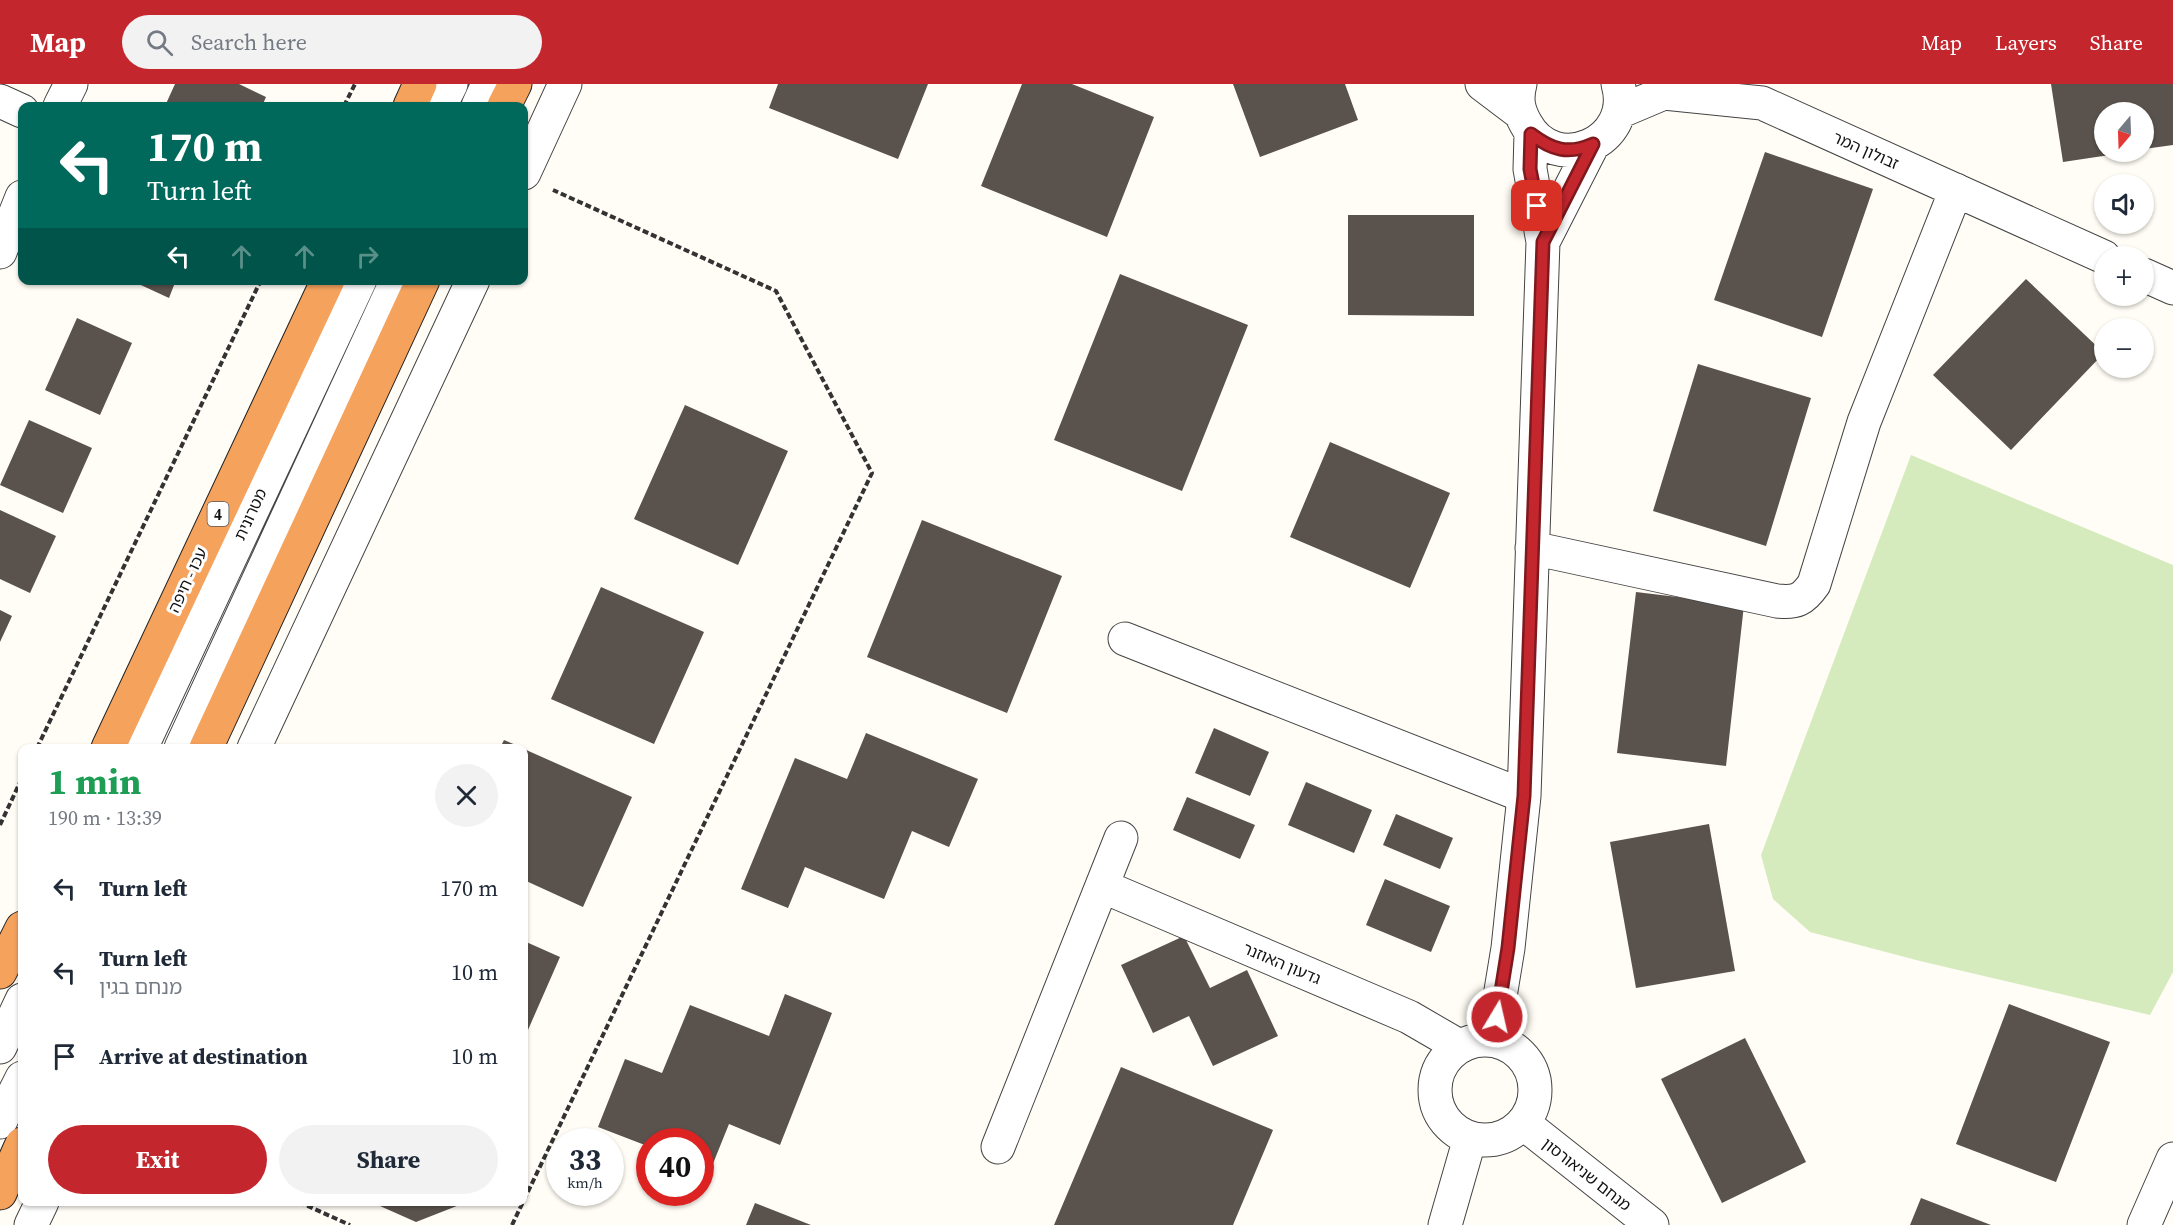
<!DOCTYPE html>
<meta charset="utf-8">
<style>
body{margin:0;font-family:"Source Serif 4","Noto Sans Hebrew",serif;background:#f2f2f3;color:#1f2937;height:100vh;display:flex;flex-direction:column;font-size:22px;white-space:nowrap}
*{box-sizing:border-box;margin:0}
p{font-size:20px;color:#747a83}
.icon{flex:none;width:33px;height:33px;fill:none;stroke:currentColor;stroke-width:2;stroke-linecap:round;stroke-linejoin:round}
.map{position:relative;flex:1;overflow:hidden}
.details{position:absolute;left:18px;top:660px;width:510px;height:462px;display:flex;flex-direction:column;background:#fff;border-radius:12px;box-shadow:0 2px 4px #0004}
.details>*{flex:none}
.hud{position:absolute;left:18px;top:18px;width:510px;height:183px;border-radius:12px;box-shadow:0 2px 4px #0004;background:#00695c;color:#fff;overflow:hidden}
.needle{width:39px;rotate:199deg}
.fabs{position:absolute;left:2094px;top:18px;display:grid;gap:12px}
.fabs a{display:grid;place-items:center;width:60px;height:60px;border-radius:50%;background:#fff;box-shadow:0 2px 4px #0004;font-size:30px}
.speed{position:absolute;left:546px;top:1044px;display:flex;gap:12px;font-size:30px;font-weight:700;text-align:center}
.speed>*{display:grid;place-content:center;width:78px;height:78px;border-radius:50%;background:#fff;box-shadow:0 2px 4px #0004;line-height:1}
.speed small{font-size:15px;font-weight:400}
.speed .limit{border:9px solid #d22;background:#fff;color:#111}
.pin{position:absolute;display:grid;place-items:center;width:51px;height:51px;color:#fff;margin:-26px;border-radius:12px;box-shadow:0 3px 9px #0006}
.me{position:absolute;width:66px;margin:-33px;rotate:9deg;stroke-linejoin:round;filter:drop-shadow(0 0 4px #0008)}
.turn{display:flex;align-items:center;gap:21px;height:126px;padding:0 30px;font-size:27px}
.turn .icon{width:78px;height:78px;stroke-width:2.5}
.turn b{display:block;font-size:42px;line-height:51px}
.lanes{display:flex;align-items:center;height:57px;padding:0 30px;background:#0003;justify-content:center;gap:30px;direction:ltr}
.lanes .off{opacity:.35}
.round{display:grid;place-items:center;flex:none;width:63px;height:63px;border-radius:32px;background:#f2f2f3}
.headline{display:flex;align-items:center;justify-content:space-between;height:102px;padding:0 30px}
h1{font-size:36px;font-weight:700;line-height:45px;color:#1e9e55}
.action{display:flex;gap:12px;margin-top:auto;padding:12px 30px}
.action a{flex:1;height:69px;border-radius:36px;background:#c4262e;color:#fff;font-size:24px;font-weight:700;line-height:69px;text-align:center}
.action a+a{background:#f2f2f3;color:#1f2937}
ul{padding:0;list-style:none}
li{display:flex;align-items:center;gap:18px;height:84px;padding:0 30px}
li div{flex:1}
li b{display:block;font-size:22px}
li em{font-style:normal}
header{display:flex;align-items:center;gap:36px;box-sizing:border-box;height:84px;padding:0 30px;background:#c4262e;color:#fff}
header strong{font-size:28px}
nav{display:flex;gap:33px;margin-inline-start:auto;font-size:21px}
.search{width:420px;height:54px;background:#f2f2f3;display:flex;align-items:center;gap:15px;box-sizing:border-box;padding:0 21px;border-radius:33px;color:#747a83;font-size:22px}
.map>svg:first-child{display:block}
.green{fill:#d5ebbd}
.building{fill:#5a524d}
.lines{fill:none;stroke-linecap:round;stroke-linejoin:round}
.minor-casing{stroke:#444;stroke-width:35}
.highway-casing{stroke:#222;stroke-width:35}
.path{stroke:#333;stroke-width:4;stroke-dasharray:6 3;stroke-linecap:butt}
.minor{stroke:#fff;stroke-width:33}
.highway{stroke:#f5a25d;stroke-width:33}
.route-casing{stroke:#7f191e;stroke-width:15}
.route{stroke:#c4262e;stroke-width:10}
.labels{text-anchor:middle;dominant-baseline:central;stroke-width:6;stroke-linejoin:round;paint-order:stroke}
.shield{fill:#fff;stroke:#585858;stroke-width:1.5}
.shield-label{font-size:15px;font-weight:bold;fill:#111}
.street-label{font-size:16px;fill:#111;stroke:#fff}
</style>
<header>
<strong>Map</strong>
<div class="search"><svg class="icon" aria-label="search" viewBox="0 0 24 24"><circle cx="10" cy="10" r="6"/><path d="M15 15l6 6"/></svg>Search here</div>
<nav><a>Map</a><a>Layers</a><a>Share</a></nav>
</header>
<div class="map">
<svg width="2173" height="1141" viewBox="0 0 2173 1141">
<rect width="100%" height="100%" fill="#fffdf5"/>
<path class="green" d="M1911 371 2173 481V888L2150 931 1920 877 1810 848 1773 815 1761 771Z"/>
<path class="building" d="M175 0H239L266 13 262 22H165Z
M778 0H928L898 75 769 24Z
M1022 0H1072L1154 33 1107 153 981 102Z
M1233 0H1345L1358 36 1260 73Z
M2051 0H2173V61L2144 65V28H2104V68L2123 69 2063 78Z
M1765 68 1873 105 1822 253 1714 216Z
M1348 131H1474V232L1348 231Z
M1120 190 1248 241 1182 407 1054 356Z
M2026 195 2104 269 2011 366 1933 291Z
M130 196H176L169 214Z
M77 234 132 259 100 331 45 306Z
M1698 280 1811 314 1766 462 1653 427Z
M685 321 788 367 738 481 634 435Z
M29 336 92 364 63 429 0 401Z
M1330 358 1450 409 1410 504 1290 453Z
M0 426 56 452 30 509 0 495Z
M922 436 1062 492 1007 629 867 573Z
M601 503 704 548 654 660 551 615Z
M1636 508 1744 521 1726 682 1617 669Z
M0 526 12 532 0 558Z
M1214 644 1269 668 1250 712 1195 689Z
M866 649 978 695 949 763 912 747 884 815 805 783 788 824 741 805 795 674 847 695Z
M504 656 523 664H500Z
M524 665 632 713 583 823 524 796Z
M1306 698 1372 726 1354 769 1288 741Z
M1187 713 1255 741 1240 775 1173 746Z
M1396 730 1453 754 1440 785 1383 761Z
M1709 740 1735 887 1636 904 1610 758Z
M1385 795 1450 822 1431 868 1366 841Z
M1184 852 1210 904 1247 886 1278 952 1213 982 1189 932 1153 949 1121 881Z
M524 857 560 873 524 955Z
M785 910 832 929 780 1061 729 1040 710 1087 700 1084V1058H650V1063L598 1043 625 975 662 989 690 921 769 952Z
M2009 920 2110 958 2056 1098 1956 1060Z
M1745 954 1806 1078 1722 1119 1661 995Z
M1121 983 1273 1046 1233 1141H1054Z
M1921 1114 1991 1141H1910Z
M371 1118H467L416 1138Z
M755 1119 811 1141H746Z"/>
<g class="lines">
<g class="minor-casing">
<path id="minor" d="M1482 0 1519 28
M1520 0C1516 15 1518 26 1526 40 1555 93 1635 58 1618 0
M0 17 22 27
M60 22 71 0
M440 22 451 0
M478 22 488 0
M1619 28 1664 9 1762 19 2104 173
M524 89 565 0
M1543 158 1593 60
M0 168 22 113
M2144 191 2173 204
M1532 464 1777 517C1796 519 1803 516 1814 500L1864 338 1956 106
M1125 555 1524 712
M141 664 360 196
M181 664 397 196
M254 664 473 196
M1102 802 1409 933 1459 962
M1493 955 1508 864 1524 712 1543 158 1530 85 1531 50
M1435 1006a50 50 0 1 1 100 0a50 50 0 1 1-100 0Z
M0 963 22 916
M0 1038 22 994
M1523 1039 1652 1141
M998 1063 1121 754
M31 1141 42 1118
M1445 1141 1470 1054
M2144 1141 2173 1075"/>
</g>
<g class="highway-casing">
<path id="highway" d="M410 22 420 0
M504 22 515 0
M108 664 328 196
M206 664 423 196
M0 888 22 844
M0 1109 22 1060"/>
</g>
<path class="path" d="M344 22 355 0
M37 664 261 196
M0 741 22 694
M524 1116 872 389 776 207 553 106
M299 1118 350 1141
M512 1141 523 1118"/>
<use href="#minor" class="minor"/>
<use href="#highway" class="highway"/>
</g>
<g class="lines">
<g class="route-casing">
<path id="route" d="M1497 933 1508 864 1524 712 1543 158 1593 60C1568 71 1552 66 1531 50L1530 85 1537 122"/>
</g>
<use href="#route" class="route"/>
</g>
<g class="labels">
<rect class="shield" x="207.5" y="418" width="21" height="24" rx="4.5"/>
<g class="shield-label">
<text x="218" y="430">4</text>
</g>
<g class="street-label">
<text transform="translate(1866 66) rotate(24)">זבולון המר</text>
<text transform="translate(250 430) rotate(-65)">מטרונית</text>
<text transform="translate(187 496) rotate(-65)">עכו - חיפה</text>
<text transform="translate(1282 879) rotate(23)">גדעון האוזנר</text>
<text transform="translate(1587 1090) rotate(38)">מנחם שניאורסון</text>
</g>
</g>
</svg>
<div class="fabs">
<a><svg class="needle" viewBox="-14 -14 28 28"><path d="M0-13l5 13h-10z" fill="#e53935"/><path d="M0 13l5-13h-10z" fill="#747a83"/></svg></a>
<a><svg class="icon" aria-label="sound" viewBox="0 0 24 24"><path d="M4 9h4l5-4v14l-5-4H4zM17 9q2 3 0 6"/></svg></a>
<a>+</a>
<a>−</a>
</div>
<div class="speed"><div>33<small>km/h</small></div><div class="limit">40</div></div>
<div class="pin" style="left:1537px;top:122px;background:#d93025"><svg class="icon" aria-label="arrive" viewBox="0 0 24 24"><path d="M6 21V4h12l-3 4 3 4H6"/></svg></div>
<svg class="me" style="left:1497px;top:933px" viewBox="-20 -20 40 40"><circle r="17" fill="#c4262e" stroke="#fff" stroke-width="3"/><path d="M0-11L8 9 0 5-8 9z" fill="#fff"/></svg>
<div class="hud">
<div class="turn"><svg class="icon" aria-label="left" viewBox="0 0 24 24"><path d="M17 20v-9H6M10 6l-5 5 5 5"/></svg><div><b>170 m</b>Turn left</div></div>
<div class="lanes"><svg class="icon" aria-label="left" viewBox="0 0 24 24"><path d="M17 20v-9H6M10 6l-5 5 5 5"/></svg><svg class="icon off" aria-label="ahead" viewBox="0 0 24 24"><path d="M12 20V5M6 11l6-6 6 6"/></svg><svg class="icon off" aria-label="ahead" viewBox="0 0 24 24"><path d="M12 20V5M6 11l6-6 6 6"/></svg><svg class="icon off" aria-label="right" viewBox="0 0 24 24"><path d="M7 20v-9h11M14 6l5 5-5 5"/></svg></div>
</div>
<section class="details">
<div class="headline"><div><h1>1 min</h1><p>190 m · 13:39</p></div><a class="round"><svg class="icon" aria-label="close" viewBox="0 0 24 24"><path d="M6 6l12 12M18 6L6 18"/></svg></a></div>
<ul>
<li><svg class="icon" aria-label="left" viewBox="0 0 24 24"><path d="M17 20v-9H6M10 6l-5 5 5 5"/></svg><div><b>Turn left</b></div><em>170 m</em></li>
<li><svg class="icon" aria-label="left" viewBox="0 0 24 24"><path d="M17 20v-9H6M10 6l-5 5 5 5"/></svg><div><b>Turn left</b><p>מנחם בגין</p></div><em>10 m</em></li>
<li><svg class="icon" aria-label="arrive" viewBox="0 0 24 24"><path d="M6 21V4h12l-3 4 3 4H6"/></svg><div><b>Arrive at destination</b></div><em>10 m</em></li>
</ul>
<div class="action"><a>Exit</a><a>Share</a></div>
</section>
</div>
